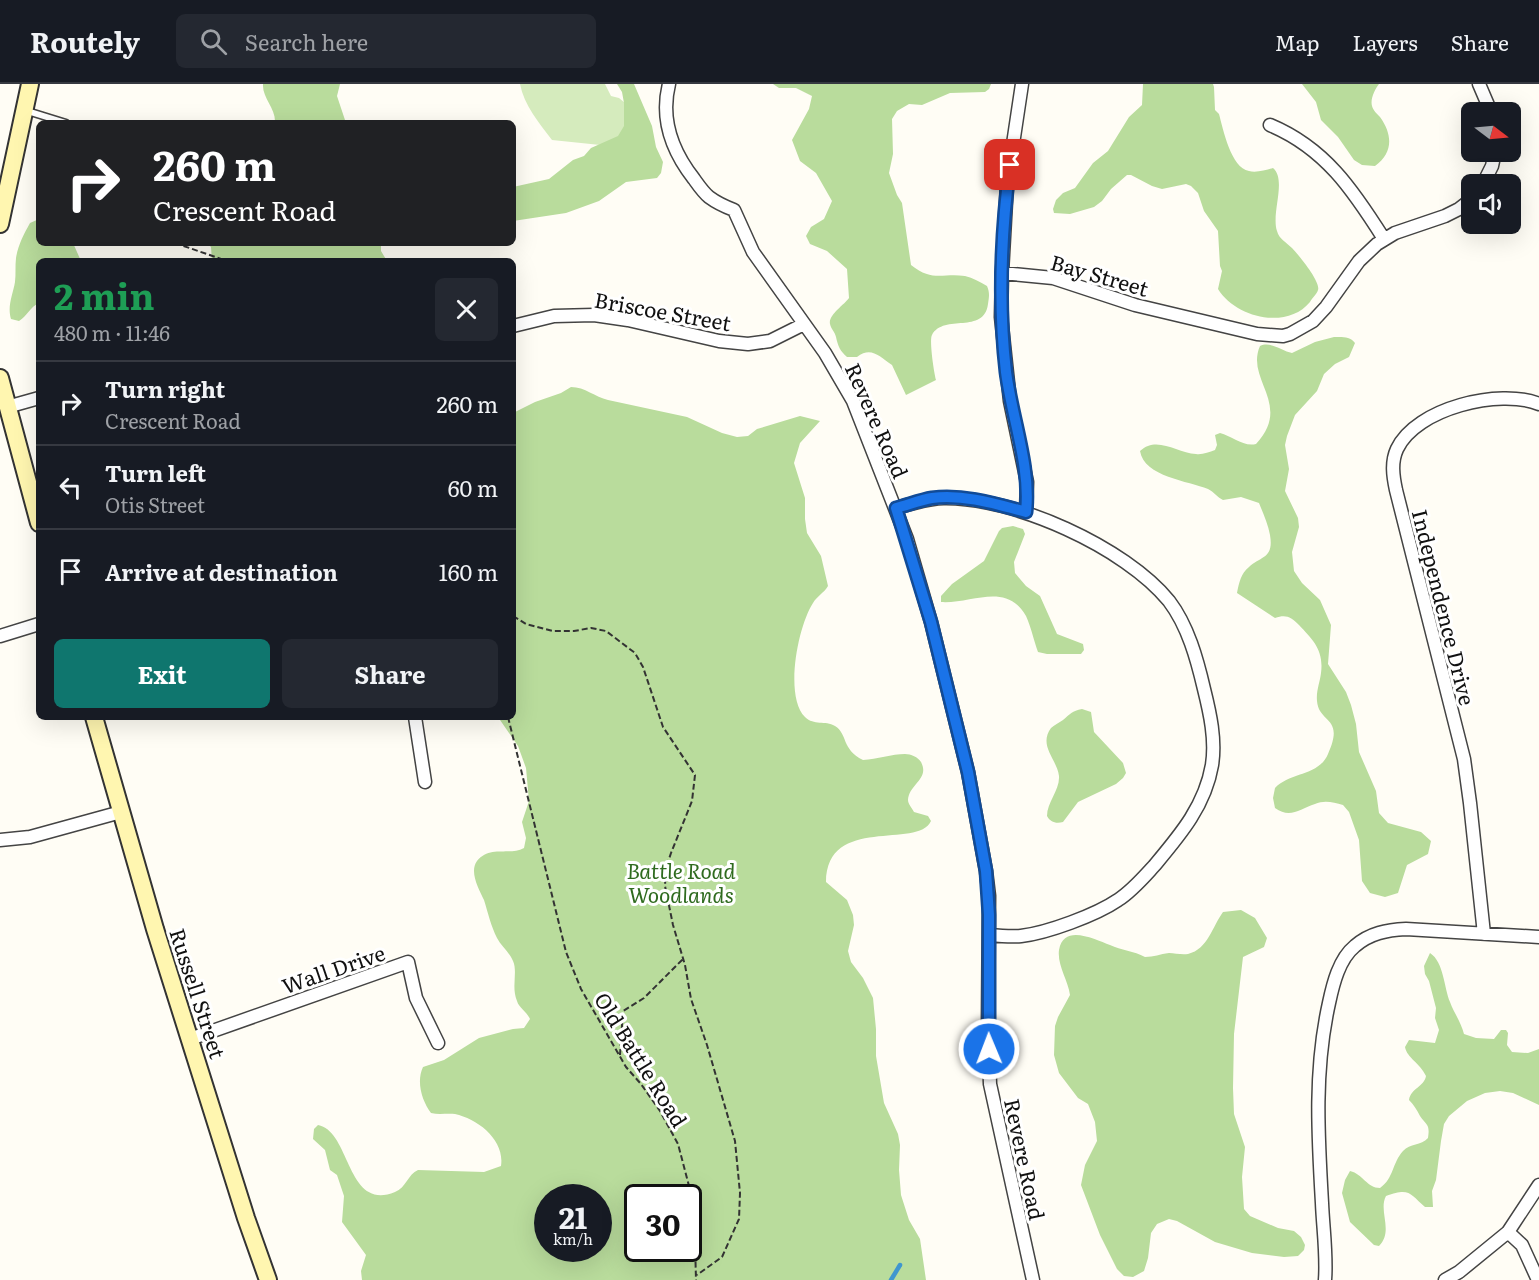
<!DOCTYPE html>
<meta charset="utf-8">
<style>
body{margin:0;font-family:Literata,serif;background:#242831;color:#f1f3f6;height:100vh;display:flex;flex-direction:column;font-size:22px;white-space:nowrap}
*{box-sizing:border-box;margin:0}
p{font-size:20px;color:#9ea1a6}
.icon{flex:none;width:33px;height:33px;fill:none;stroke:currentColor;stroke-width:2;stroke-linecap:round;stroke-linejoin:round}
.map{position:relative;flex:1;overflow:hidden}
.details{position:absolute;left:36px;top:174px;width:480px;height:462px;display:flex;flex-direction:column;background:#171b24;border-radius:9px;box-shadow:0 6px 24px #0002}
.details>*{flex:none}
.hud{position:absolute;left:36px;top:36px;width:480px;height:126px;border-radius:9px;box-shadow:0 6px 24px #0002;background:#202124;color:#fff;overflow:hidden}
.needle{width:39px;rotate:106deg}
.buttons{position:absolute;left:1461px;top:18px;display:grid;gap:12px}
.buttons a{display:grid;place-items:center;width:60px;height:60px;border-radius:9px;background:#171b24;box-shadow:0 6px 24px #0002;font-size:30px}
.speed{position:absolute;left:534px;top:1100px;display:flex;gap:12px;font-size:30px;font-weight:700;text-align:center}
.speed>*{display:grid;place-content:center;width:78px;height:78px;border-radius:50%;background:#171b24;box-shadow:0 6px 24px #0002;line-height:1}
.speed small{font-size:15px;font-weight:400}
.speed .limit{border:3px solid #111;border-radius:9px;background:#fff;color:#111}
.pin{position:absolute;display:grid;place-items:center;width:51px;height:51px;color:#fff;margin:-26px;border-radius:12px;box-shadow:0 3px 9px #0006}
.me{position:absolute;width:66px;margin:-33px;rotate:359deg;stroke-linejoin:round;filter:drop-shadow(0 0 4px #0008)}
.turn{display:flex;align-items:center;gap:21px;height:126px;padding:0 18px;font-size:27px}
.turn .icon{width:78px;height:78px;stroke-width:2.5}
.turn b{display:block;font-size:42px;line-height:51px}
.round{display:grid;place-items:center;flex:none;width:63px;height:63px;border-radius:9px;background:#242831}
.overview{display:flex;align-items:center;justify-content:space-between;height:102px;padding:0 18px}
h1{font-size:36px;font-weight:700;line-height:45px;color:#1e9e55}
.button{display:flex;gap:12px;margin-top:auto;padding:12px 18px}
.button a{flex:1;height:69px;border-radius:9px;background:#0f766e;color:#fff;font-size:24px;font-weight:700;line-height:69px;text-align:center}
.button a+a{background:#242831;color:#f1f3f6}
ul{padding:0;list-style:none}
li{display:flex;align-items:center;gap:18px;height:84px;padding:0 18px;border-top:2px solid #363941}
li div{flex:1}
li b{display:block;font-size:22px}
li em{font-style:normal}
header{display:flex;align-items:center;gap:36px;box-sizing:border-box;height:84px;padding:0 30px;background:#171b24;border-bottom:2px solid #363941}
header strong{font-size:28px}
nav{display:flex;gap:33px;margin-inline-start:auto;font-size:21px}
.search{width:420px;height:54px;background:#242831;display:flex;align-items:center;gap:15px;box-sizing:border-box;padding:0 21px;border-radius:9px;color:#9ea1a6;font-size:22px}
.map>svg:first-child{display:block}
.green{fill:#d5ebbd}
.forest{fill:#b9dc9c;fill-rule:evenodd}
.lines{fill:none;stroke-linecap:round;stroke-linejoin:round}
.stream{stroke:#3f96cf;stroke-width:4.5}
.lane-casing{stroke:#444;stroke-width:9}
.street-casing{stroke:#444;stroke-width:15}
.secondary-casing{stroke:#333;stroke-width:20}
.path{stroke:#333;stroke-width:2;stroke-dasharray:6 3;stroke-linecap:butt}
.lane{stroke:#fff;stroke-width:6}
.street{stroke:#fff;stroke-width:12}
.secondary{stroke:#fff6b0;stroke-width:16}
.route-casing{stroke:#114b97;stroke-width:15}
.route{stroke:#1a73e8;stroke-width:10}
.labels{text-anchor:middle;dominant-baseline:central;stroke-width:6;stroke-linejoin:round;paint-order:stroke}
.street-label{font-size:21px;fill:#111;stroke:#fff}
.park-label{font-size:21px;font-style:italic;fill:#2f6b1f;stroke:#fff}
</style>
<header>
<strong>Routely</strong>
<div class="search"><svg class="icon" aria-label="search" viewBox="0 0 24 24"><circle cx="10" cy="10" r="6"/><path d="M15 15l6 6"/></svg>Search here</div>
<nav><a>Map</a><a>Layers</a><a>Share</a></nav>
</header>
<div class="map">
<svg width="1539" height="1196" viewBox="0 0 1539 1196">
<rect width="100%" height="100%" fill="#fffdf5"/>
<path class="green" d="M520 0H605L611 12 619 14 625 19 627 44 610 62 552 56C539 39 524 21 520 0Z"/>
<path class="forest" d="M263 0H340L337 12 346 39H275C276 24 262 14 263 0Z
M617 0H634L652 42 656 63 663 78 661 89 657 94 626 98 599 117 566 129 513 137V103L549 95 573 76 584 72 591 64 618 52 624 42V19L622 8Z
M773 0H991L989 5 985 8 950 9 922 21 909 20 897 27 892 35 893 70 889 89 897 111 902 119 911 181C932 198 942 189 965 192 973 194 980 198 987 202 990 209 989 213 988 220 984 251 944 229 932 251 929 256 934 289 936 296L906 311 892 281C879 272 871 262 857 273H847C840 267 838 262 836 253 835 248 831 245 830 240 828 231 844 221 849 214L847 185 827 167 810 160 806 152 811 143 824 135 832 117 816 89 800 77 792 56 809 25 812 12 796 4H779Z
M1143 0H1213L1214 3 1215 26 1219 30C1223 45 1231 84 1249 87 1256 89 1266 86 1273 84 1287 96 1271 129 1277 147 1279 155 1286 158 1292 164 1298 170 1321 198 1318 206 1317 210 1312 214 1310 218 1287 246 1236 234 1218 205L1222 187 1220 182 1218 147 1204 127 1198 109 1191 102 1186 100 1162 105 1152 102 1131 91H1127L1111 105 1102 117 1094 123 1070 130 1054 129 1053 125 1056 116 1063 109 1075 104 1093 79 1108 67 1129 33 1142 21Z
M1302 0H1379C1375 5 1370 15 1372 22 1373 26 1377 30 1380 33 1393 51 1393 69 1375 82L1362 81 1354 76 1338 53 1321 36 1316 18Z
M39 135V159H73L81 177H39V219C30 223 27 232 19 237L11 235C7 222 13 210 15 198 16 190 15 182 16 174 18 161 24 150 30 139Z
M207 159H381V167L387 177H212L211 163Z
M1334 253C1342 253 1350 252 1355 259L1349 273 1335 280 1324 290 1317 307 1295 331 1287 352 1285 361 1289 385 1285 407 1298 434 1299 443 1292 468 1294 487 1302 499 1320 516 1331 541 1328 580 1346 608 1351 621 1356 640 1359 668 1376 707 1379 729 1388 739 1421 748 1431 757 1428 770 1407 781 1398 809 1385 813 1370 809 1362 797 1359 756 1349 728 1343 721C1333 718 1324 716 1315 720 1300 725 1290 735 1275 724L1273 714 1275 704C1290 688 1319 692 1328 670 1345 632 1319 640 1317 617 1316 607 1320 598 1321 589 1324 566 1313 556 1299 541 1291 533 1286 530 1275 534L1237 509C1239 499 1241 489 1249 483 1261 472 1274 475 1270 451 1268 440 1263 429 1259 419L1241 413 1223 416C1217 413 1214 408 1208 405 1189 397 1144 393 1140 367 1157 351 1177 369 1196 370 1202 371 1209 368 1215 366L1217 361 1215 351 1220 349C1232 352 1243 363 1256 360 1293 320 1245 296 1260 262 1271 257 1282 267 1292 269L1315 258Z
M571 303C585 303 595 313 608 316L687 333 722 349 737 353 748 352 757 345 800 332 820 337 800 359 794 379 805 414V435L807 449 821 472 828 502C824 509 817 512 813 519 798 542 784 612 805 633 814 642 825 636 835 642 848 650 841 665 863 676 877 675 892 670 905 670 911 670 918 673 921 678 930 695 909 700 908 716 908 720 912 724 914 728L928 732 931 737C918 766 827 730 826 798L847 816 853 831 854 841 848 867 851 878 863 894 873 914 876 945V972L884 1019 898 1050 900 1061 899 1086 901 1111 909 1136 920 1155 926 1196H362L361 1187 366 1171 342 1138 344 1112 337 1091 330 1086 325 1066 313 1055 314 1045 318 1041C351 1047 346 1128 395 1108 406 1104 408 1090 418 1086L484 1088 501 1082C505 1056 478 1035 455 1030 447 1029 439 1031 431 1029 422 1017 416 998 423 983L444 976 479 954 513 945 524 944 530 935C527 928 519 924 517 917 511 903 518 888 513 877 510 869 501 862 497 854 491 842 488 829 484 816 479 805 469 788 477 777 490 761 509 772 524 764L526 754 522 738 529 717 526 684 518 662 498 633H513V329L535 318 561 309ZM548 1113H598V1164H548ZM638 1113H688V1164H638Z
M1013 442 1023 445 1025 450 1014 478 1015 489 1026 502 1040 512 1057 550 1083 560 1084 566 1081 570H1047L1038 568C1034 557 1031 543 1026 532 1006 497 972 520 941 518V512L952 500 984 477 999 447 1002 444Z
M1082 625 1091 628 1094 648 1123 679 1126 689 1123 694 1116 700 1078 718 1063 738C1056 740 1050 738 1047 732 1047 718 1060 706 1059 692 1057 675 1038 662 1051 644 1054 641 1059 639 1063 636 1070 630 1072 627 1082 625Z
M1241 826 1255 834 1267 854 1264 863 1243 873 1234 950 1233 1004 1234 1030 1245 1063 1242 1093 1244 1125 1250 1132 1278 1144 1294 1147 1301 1153 1305 1161 1304 1166 1298 1172 1284 1173 1252 1169 1215 1158 1177 1137 1169 1135 1157 1140 1151 1149 1148 1174 1144 1187 1133 1193 1124 1192 1117 1185 1100 1151 1081 1101 1085 1081 1097 1057 1095 1038 1088 1020 1078 1014 1059 989 1054 971 1055 942 1058 933 1070 911C1068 896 1057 881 1059 866 1064 839 1095 856 1110 861 1121 866 1134 867 1145 873 1154 873 1160 870 1169 869 1175 869 1181 871 1188 870 1208 865 1212 843 1223 828Z
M1430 869C1444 878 1444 904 1450 918 1454 929 1461 938 1464 950L1476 954 1494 955 1501 946H1506L1508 949 1507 961 1512 968 1528 969 1539 965V1021L1513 1009 1500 1007 1485 1009 1467 1017 1449 1032 1444 1040 1441 1057 1436 1096 1432 1107 1433 1123H1425C1410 1110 1410 1103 1386 1112 1378 1127 1394 1147 1379 1162L1374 1161 1350 1138 1342 1109 1345 1096 1350 1087C1363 1090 1367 1104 1380 1104 1394 1094 1392 1079 1403 1067 1410 1059 1421 1062 1428 1054 1430 1040 1427 1042 1420 1032 1417 1026 1414 1021 1409 1016 1411 1004 1424 1003 1426 992 1420 979 1407 974 1405 963L1409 956 1435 959 1439 946 1435 934 1436 924 1429 897 1425 890 1424 882Z"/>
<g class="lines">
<path class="stream" d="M891 1196 900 1181"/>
<g class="lane-casing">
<path id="lane" d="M24 26 66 39"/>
</g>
<g class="street-casing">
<path id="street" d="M669 0C660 36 672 67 694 95 699 102 703 108 709 113 717 119 726 123 734 126L753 168 825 269 853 317 907 455 931 538 968 688 986 787 989 812 988 944 990 1000 1033 1196
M1022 0 1007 100 1002 189 1001 233 1010 317 1027 398 1026 428
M1479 0 1491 28
M1270 41C1325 64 1353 106 1384 155
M1483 100 1492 82 1495 68
M1002 189 1053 194 1135 221 1257 250 1283 252 1290 250 1313 237 1326 223 1359 177 1377 160 1395 149 1445 132 1459 125 1472 115
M513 242 554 232 594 231 628 236 719 257 748 260 770 257 804 240
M7 323 39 314
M896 424C912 420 927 414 944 414 1014 413 1125 463 1169 517 1188 542 1197 575 1204 605 1210 629 1216 656 1212 681 1205 722 1180 751 1154 782 1143 794 1132 807 1118 816 1096 831 1047 849 1021 852 1011 853 1000 852 989 851
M0 552 39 540
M415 633 425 698
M0 756 30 753 121 728
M1484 850 1470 719 1464 675 1396 406C1393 392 1391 378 1397 365 1416 324 1500 304 1539 320
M190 955 408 878 416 914 438 959
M1508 1148 1522 1161 1538 1196
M1325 1196C1327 1171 1323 1144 1322 1119 1318 1051 1314 986 1329 919 1333 900 1339 875 1355 862 1370 849 1387 846 1406 845L1539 853
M1445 1196 1459 1188 1508 1148 1539 1101"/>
</g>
<g class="secondary-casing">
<path id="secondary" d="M0 140 30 0
M0 294 39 439
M94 633 155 845 246 1134 268 1196"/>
</g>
<path class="path" d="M175 159 227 177
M513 532 526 540 553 547H574L591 544 606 547 635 569 643 583 663 643 695 691 692 717 671 769 666 784 665 802 673 841 685 881 691 915 707 961 735 1057 740 1109 739 1135 722 1173 697 1191
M508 633 566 868 581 905 626 983 641 1000 660 1027 678 1060 694 1121 696 1196
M620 971 623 927 644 914 683 875"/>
<use href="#lane" class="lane"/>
<use href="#street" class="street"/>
<use href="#secondary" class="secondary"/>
</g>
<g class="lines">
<g class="route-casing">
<path id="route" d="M989 965V831L986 787 968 688 931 538 896 424C908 421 920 416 932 414 964 410 996 420 1026 428 1031 383 1012 334 1006 288 998 219 1001 149 1010 81"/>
</g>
<use href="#route" class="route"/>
</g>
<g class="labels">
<g class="street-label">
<text transform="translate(1100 190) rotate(16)">Bay Street</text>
<text transform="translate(663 226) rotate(10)">Briscoe Street</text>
<text transform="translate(878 336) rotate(66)">Revere Road</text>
<text transform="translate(1445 523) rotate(76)">Independence Drive</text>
<text transform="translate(333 884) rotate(-19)">Wall Drive</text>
<text transform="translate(199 909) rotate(72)">Russell Street</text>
<text transform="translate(642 975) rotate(58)">Old Battle Road</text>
<text transform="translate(1026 1075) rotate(78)">Revere Road</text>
</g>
<g class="park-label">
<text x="681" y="785">Battle Road<tspan x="681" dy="24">Woodlands</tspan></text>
</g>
</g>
</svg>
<div class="buttons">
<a><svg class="needle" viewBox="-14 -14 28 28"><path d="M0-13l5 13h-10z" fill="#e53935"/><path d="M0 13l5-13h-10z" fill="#9ea1a6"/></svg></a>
<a><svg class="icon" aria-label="sound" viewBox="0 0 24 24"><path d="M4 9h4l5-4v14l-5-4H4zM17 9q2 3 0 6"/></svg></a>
</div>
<div class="speed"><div>21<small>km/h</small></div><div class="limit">30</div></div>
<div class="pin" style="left:1010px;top:81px;background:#d93025"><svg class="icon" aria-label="arrive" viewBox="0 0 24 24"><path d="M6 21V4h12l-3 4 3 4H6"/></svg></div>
<svg class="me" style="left:989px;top:965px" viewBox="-20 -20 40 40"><circle r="17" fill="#1a73e8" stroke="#fff" stroke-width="3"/><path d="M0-11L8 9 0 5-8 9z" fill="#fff"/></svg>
<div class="hud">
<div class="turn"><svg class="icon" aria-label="right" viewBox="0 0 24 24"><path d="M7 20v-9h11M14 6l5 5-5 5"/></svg><div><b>260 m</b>Crescent Road</div></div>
</div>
<section class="details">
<div class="overview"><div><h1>2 min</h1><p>480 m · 11:46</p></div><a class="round"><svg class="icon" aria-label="close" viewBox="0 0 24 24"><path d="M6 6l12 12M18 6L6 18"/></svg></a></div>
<ul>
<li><svg class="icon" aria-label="right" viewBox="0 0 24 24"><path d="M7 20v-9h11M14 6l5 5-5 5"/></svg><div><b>Turn right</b><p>Crescent Road</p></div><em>260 m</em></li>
<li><svg class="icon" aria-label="left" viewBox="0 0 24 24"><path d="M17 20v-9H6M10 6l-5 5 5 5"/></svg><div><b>Turn left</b><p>Otis Street</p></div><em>60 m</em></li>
<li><svg class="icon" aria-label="arrive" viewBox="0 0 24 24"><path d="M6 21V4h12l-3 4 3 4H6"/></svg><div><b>Arrive at destination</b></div><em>160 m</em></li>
</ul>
<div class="button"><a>Exit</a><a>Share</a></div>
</section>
</div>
